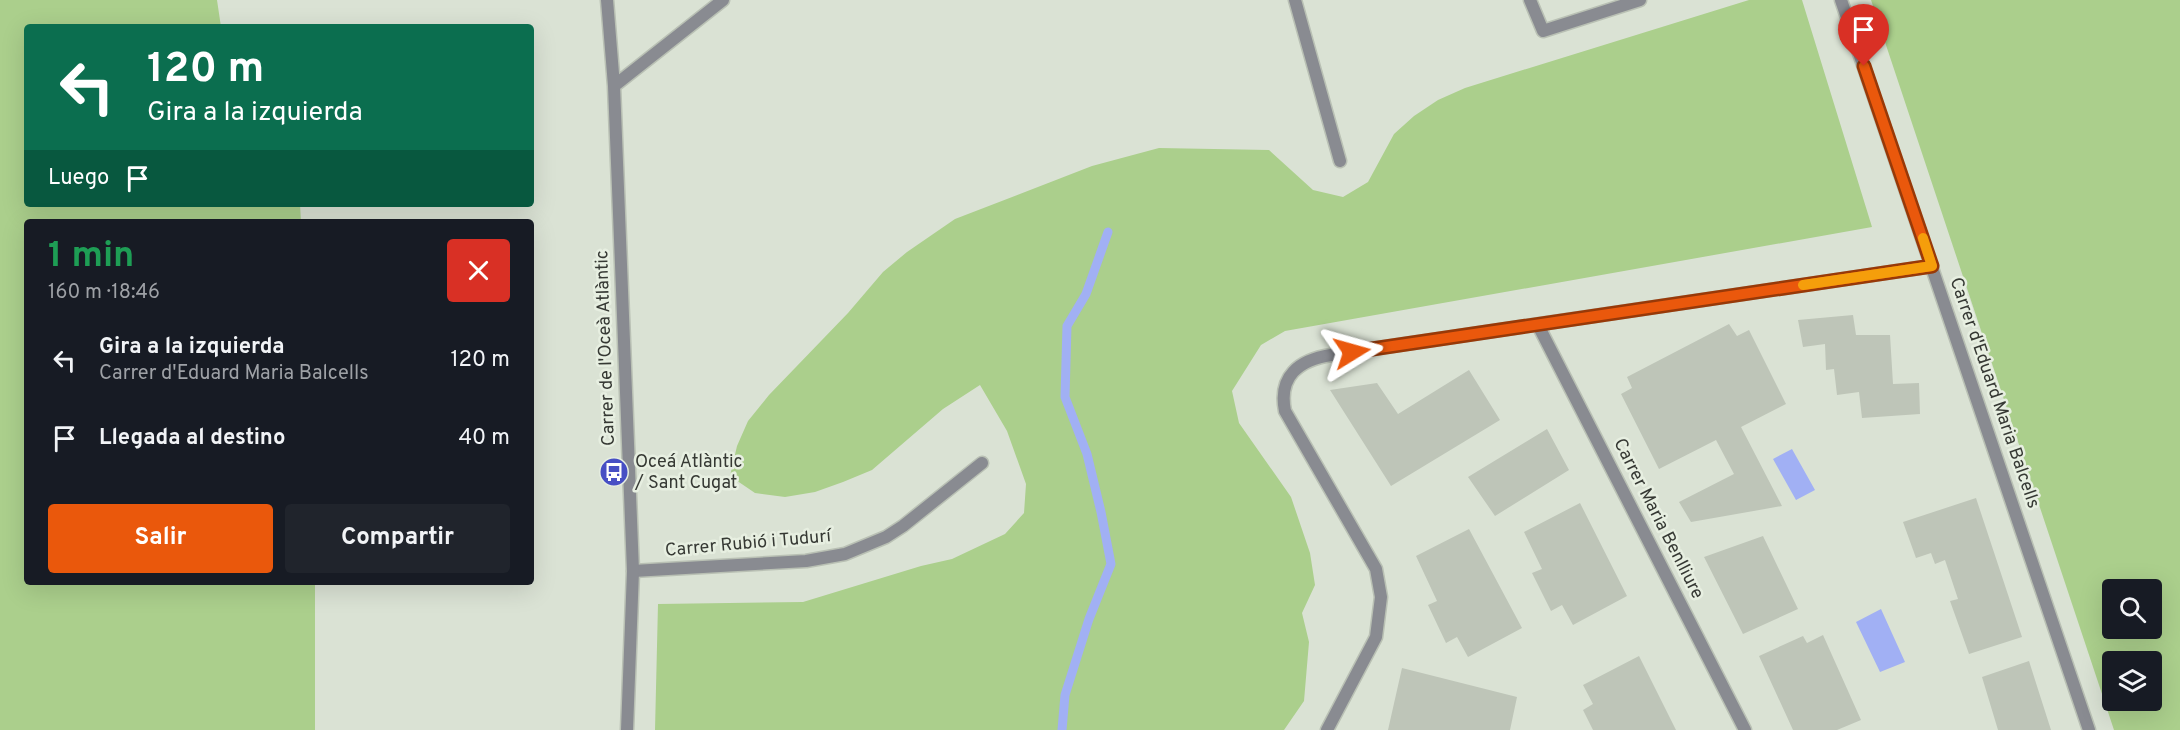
<!DOCTYPE html>
<html lang="es">
<meta charset="utf-8">
<style>
body{margin:0;font-family:Overpass,sans-serif;background:#20242c;color:#f1f3f6;height:100vh;display:flex;flex-direction:column;font-size:22px;white-space:nowrap}
*{box-sizing:border-box;margin:0}
p{font-size:20px;color:#9ea1a6}
.icon{flex:none;width:33px;height:33px;fill:none;stroke:currentColor;stroke-width:2;stroke-linecap:round;stroke-linejoin:round}
.map{position:relative;flex:1;overflow:hidden}
.drawer{position:absolute;left:24px;top:219px;width:510px;height:366px;display:flex;flex-direction:column;background:#171b24;border-radius:6px;box-shadow:0 6px 24px #0002}
.drawer>*{flex:none}
.guide{position:absolute;left:24px;top:24px;width:510px;height:183px;border-radius:6px;box-shadow:0 6px 24px #0002;background:#0b6e4f;color:#fff;overflow:hidden}
.fabs{position:absolute;left:2102px;top:579px;display:grid;gap:12px}
.fabs a{display:grid;place-items:center;width:60px;height:60px;border-radius:6px;background:#171b24;box-shadow:0 6px 24px #0002;font-size:30px}
.pin{position:absolute;display:grid;place-items:center;width:51px;height:51px;color:#fff;margin:-62px -26px;border-radius:50% 50% 50% 0;rotate:-45deg;box-shadow:0 0 6px #0007}
.pin .icon{rotate:45deg}
.me{position:absolute;width:66px;margin:-33px;rotate:82deg;stroke-linejoin:round;filter:drop-shadow(0 0 4px #0008)}
.turn{display:flex;align-items:center;gap:21px;height:126px;padding:0 24px;font-size:27px}
.turn .icon{width:78px;height:78px;stroke-width:2.5}
.turn b{display:block;font-size:42px;line-height:51px}
.then{display:flex;align-items:center;height:57px;padding:0 24px;background:#0003;gap:12px;font-size:22px}
.round{display:grid;place-items:center;flex:none;width:63px;height:63px;border-radius:6px;background:#20242c}
.head{display:flex;align-items:center;justify-content:space-between;height:102px;padding:0 24px}
h1{font-size:36px;font-weight:700;line-height:45px;color:#1e9e55}
.action{display:flex;gap:12px;margin-top:auto;padding:12px 24px}
.action a{flex:1;height:69px;border-radius:6px;background:#ea580c;color:#fff;font-size:24px;font-weight:700;line-height:69px;text-align:center}
.action a+a{background:#20242c;color:#f1f3f6}
ul{padding:0;list-style:none}
li{display:flex;align-items:center;gap:18px;height:78px;padding:0 24px}
li div{flex:1}
li b{display:block;font-size:22px}
li em{font-style:normal}
.map>svg:first-child{display:block}
.green{fill:#abcf8c;fill-rule:evenodd}
.water{fill:#a1b0f4}
.lines{fill:none;stroke-linecap:round;stroke-linejoin:round}
.stream{stroke:#a1b0f4;stroke-width:9}
.building{fill:#bec5b8}
.lane-casing{stroke:#b9c0b4;stroke-width:15}
.street-casing{stroke:#b9c0b4;stroke-width:15}
.lane{stroke:#898b91;stroke-width:12}
.street{stroke:#898b91;stroke-width:12}
.route-casing{stroke:#983908;stroke-width:15}
.route{stroke:#ea580c;stroke-width:10}
.slow{stroke:#f59e0b;stroke-width:10}
.labels{text-anchor:middle;dominant-baseline:central;stroke-width:5;stroke-linejoin:round;paint-order:stroke}
.street-label{font-size:18px;fill:#363934;stroke:#e7efe1}
.poi-label{font-size:18px;fill:#363934;stroke:#e7efe1;text-anchor:start}
</style>
<div class="map">
<svg width="2180" height="730" viewBox="0 0 2180 730">
<rect width="100%" height="100%" fill="#dae2d4"/>
<path class="green" d="M0 0H217L221 27H27V204H300L301 222H27V582H315V730H0Z
M1749 0H1802L1872 227 1285 331 1261 345 1232 391 1239 423 1291 497 1310 553 1315 585 1302 613 1309 642 1304 701 1284 730H655L658 604 803 602 921 566 952 559 1005 534 1024 513 1026 484 1007 431 980 385 943 409 872 470 843 482 815 492 785 497 755 493 730 476 737 446 748 421 769 395 848 313 883 272 907 252 955 219 1092 166 1159 148 1269 150 1313 190 1343 197 1368 182 1394 134 1414 116 1438 100 1465 88Z
M1871 0H2180V730H2114ZM2112 590H2151V628H2112ZM2112 662H2151V700H2112Z"/>
<path class="water" d="M1792 449 1815 490 1796 500 1773 459Z
M1881 609 1905 662 1880 672 1856 622Z"/>
<g class="lines">
<path class="stream" d="M1062 730 1065 695 1089 619 1111 564 1101 512 1087 454 1065 397 1067 326 1086 294 1108 232"/>
</g>
<path class="building" d="M1853 315 1856 335H1890L1893 384 1919 383 1920 414 1862 418 1859 392 1837 395 1834 369 1826 370 1825 344 1803 347 1798 320Z
M1729 324 1737 336 1749 330 1786 404 1741 427 1782 506 1691 522 1679 502 1734 474 1716 440 1659 469 1621 394 1632 388 1627 377Z
M1469 370 1500 420 1391 486 1330 390 1377 383 1398 414Z
M1547 429 1569 470 1495 516 1468 477Z
M1976 498 2022 637 1969 654 1950 601 1958 599 1945 560 1935 564 1931 553 1916 558 1903 522Z
M1580 503 1627 596 1573 625 1562 605 1551 611 1532 573 1542 569 1524 532Z
M1469 529 1522 628 1468 657 1457 637 1446 643 1428 605 1437 601 1416 556Z
M1763 536 1798 609 1743 634 1704 557Z
M1823 635 1861 720 1837 730H1793L1759 656 1803 636 1807 643Z
M1639 656 1676 730H1593L1583 710 1593 704 1583 685Z
M2029 661 2051 730H1998L1982 677Z
M1402 668 1517 697 1510 730H1388Z"/>
<g class="lines">
<g class="lane-casing">
<path id="lane" d="M633 571 806 561 845 554 886 537 903 526 982 463"/>
</g>
<g class="street-casing">
<path id="street" d="M607 0 614 86 633 571 627 730
M1295 0 1340 161
M1530 0 1543 31 1640 0
M1841 0 2089 730
M614 86 723 0
M1538 325 1745 730
M1327 730 1376 637 1381 597 1376 569 1285 411C1278 376 1299 360 1331 355L1932 266"/>
</g>
<use href="#lane" class="lane"/>
<use href="#street" class="street"/>
</g>
<g class="lines">
<g class="route-casing">
<path id="route" d="M1352 352 1932 266 1864 66"/>
</g>
<use href="#route" class="route"/>
<path class="slow" d="M1803 285 1932 266 1923 238"/>
</g>
<defs>
<g id="bus-disc" transform="scale(1.5)"><circle r="9.5" fill="#474fc4" stroke="#e7efe1"/><path d="M-5-6H5V4H4V6H2V4H-2V6H-4V4H-5ZM-3.5-4V0h7V-4ZM-3.5 1.2v1.5H-2V1.2ZM2 1.2v1.5H3.5V1.2Z" fill="#fff"/></g>
</defs>
<g fill-rule="evenodd">
<use href="#bus-disc" x="614" y="472"/>
</g>
<g class="labels">
<g class="street-label">
<text transform="translate(606 348) rotate(-92)">Carrer de l'Oceà Atlàntic</text>
<text transform="translate(1994 393) rotate(71)">Carrer d'Eduard Maria Balcells</text>
<text transform="translate(1658 519) rotate(63)">Carrer Maria Benlliure</text>
<text transform="translate(748 544) rotate(-5)">Carrer Rubió i Tudurí</text>
</g>
<g class="poi-label">
<text x="635" y="462">Oceá Atlàntic<tspan x="635" dy="21">/ Sant Cugat</tspan></text>
</g>
</g>
</svg>
<div class="fabs">
<a><svg class="icon" aria-label="search" viewBox="0 0 24 24"><circle cx="10" cy="10" r="6"/><path d="M15 15l6 6"/></svg></a>
<a><svg class="icon" aria-label="layers" viewBox="0 0 24 24"><path d="M12 4l9 5-9 5-9-5zM3 14l9 5 9-5"/></svg></a>
</div>
<div class="pin" style="left:1864px;top:66px;background:#d93025"><svg class="icon" aria-label="arrive" viewBox="0 0 24 24"><path d="M6 21V4h12l-3 4 3 4H6"/></svg></div>
<svg class="me" style="left:1352px;top:352px" viewBox="-20 -20 40 40"><path d="M0-17L14 15 0 8-14 15z" fill="#ea580c" stroke="#fff" stroke-width="4"/></svg>
<div class="guide">
<div class="turn"><svg class="icon" aria-label="left" viewBox="0 0 24 24"><path d="M17 20v-9H6M10 6l-5 5 5 5"/></svg><div><b>120 m</b>Gira a la izquierda</div></div>
<div class="then">Luego<svg class="icon" aria-label="arrive" viewBox="0 0 24 24"><path d="M6 21V4h12l-3 4 3 4H6"/></svg></div>
</div>
<section class="drawer">
<div class="head"><div><h1>1 min</h1><p>160 m · 18:46</p></div><a class="round" style="background:#d93025;color:#fff"><svg class="icon" aria-label="close" viewBox="0 0 24 24"><path d="M6 6l12 12M18 6L6 18"/></svg></a></div>
<ul>
<li><svg class="icon" aria-label="left" viewBox="0 0 24 24"><path d="M17 20v-9H6M10 6l-5 5 5 5"/></svg><div><b>Gira a la izquierda</b><p>Carrer d'Eduard Maria Balcells</p></div><em>120 m</em></li>
<li><svg class="icon" aria-label="arrive" viewBox="0 0 24 24"><path d="M6 21V4h12l-3 4 3 4H6"/></svg><div><b>Llegada al destino</b></div><em>40 m</em></li>
</ul>
<div class="action"><a>Salir</a><a>Compartir</a></div>
</section>
</div>
